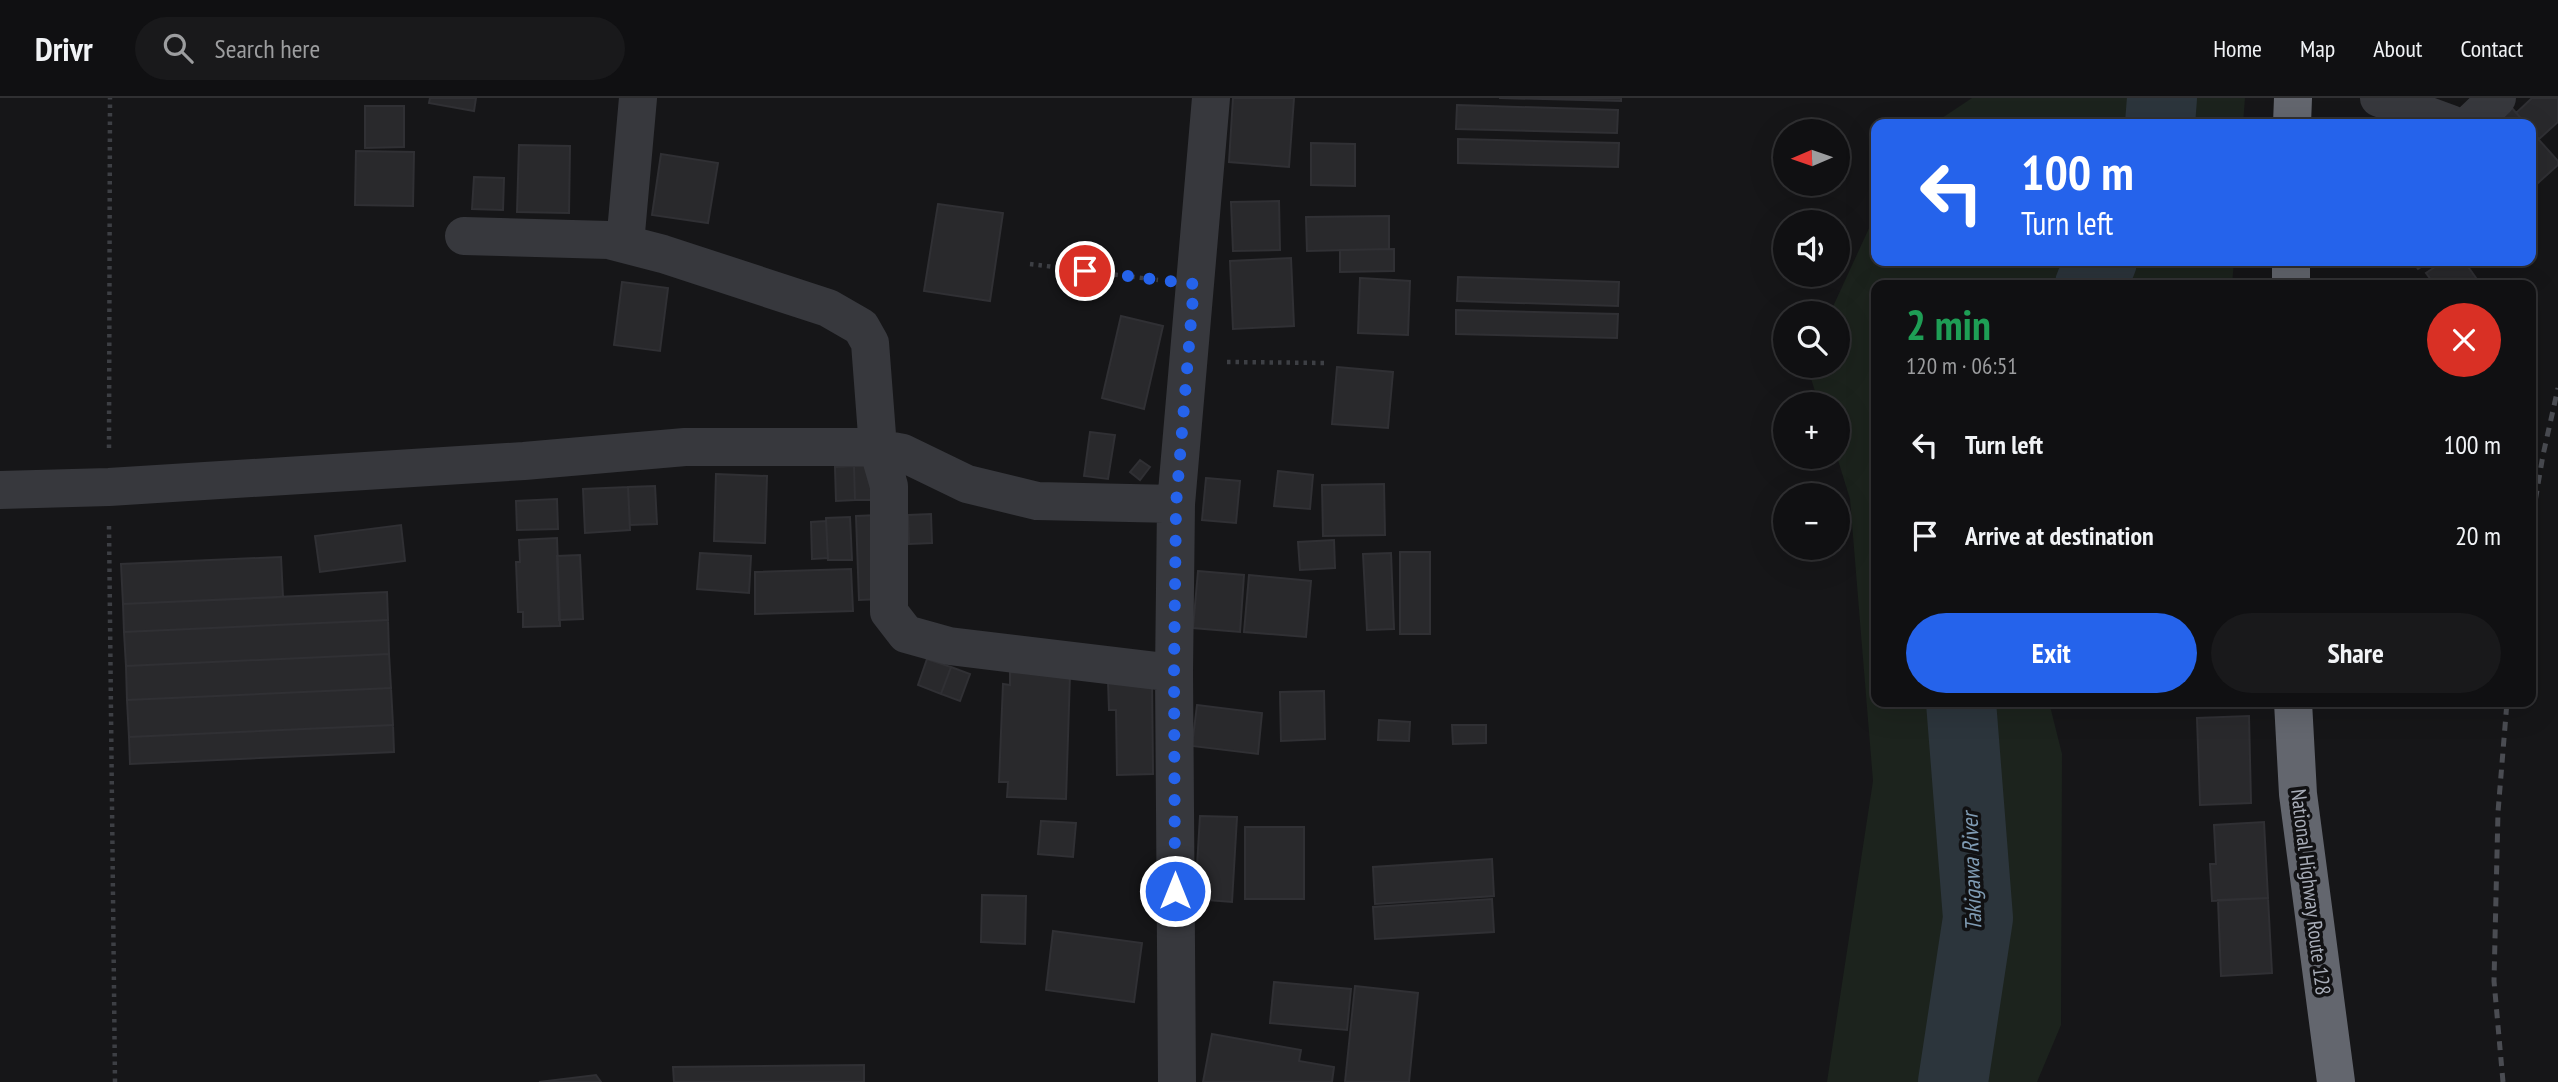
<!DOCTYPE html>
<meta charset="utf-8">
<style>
body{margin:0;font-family:"PT Sans Narrow",sans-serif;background:#19191b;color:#f1f3f6;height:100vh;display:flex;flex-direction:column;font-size:26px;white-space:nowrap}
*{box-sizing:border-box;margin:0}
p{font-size:23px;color:#9c9d9f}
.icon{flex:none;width:38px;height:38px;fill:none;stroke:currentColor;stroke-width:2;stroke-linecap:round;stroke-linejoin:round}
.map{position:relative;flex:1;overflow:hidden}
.drawer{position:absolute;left:1871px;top:182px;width:665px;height:427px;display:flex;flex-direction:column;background:#101012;border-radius:14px;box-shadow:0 7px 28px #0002,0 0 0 2px #303032}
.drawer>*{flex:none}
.banner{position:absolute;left:1871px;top:21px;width:665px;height:147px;border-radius:14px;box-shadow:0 7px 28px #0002,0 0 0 2px #303032;background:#2563eb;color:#fff;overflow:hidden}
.needle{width:46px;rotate:268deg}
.buttons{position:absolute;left:1773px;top:21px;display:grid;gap:14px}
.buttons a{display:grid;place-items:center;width:77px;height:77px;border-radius:50%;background:#101012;box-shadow:0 7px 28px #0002,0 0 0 2px #303032;font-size:35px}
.pin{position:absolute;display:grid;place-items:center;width:60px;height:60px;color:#fff;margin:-30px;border:4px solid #fff;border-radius:50%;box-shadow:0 2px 7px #0007}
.me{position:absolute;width:77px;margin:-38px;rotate:0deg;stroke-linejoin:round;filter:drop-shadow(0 0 5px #0008)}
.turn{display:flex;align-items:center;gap:24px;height:147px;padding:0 35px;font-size:32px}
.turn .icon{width:91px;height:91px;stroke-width:2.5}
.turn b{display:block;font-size:49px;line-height:60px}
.round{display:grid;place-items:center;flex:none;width:74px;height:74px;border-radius:37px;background:#19191b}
.headline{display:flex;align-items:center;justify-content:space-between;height:119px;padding:0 35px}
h1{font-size:42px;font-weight:600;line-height:52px;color:#1e9e55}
.action{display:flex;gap:14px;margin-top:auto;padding:14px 35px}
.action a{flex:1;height:80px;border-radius:42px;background:#2563eb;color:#fff;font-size:28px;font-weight:600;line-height:80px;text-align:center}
.action a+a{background:#19191b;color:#f1f3f6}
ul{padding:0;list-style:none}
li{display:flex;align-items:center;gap:21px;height:91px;padding:0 35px}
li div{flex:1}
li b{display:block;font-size:26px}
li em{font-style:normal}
header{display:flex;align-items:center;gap:42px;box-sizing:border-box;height:98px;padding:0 35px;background:#101012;border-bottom:2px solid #303032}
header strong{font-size:33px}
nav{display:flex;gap:38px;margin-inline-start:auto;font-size:24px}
.search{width:490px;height:63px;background:#19191b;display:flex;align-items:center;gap:18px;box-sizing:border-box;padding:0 24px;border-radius:38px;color:#9c9d9f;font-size:26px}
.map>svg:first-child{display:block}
.green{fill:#1c231d}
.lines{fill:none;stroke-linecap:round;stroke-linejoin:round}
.river{stroke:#2c353c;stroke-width:70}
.building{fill:#29292c;stroke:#303034;stroke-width:2}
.path{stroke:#3d3f44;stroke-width:4.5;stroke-dasharray:3.5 5;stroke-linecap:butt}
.minor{stroke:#37383d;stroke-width:38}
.highway{stroke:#63666e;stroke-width:38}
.rail{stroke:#4a4c52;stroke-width:5;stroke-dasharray:9 7;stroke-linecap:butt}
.route{stroke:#2563eb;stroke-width:12;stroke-dasharray:0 21.6}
.labels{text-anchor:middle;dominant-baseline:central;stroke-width:7;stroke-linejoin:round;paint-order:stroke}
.street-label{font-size:21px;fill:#a8adb8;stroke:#111113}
.water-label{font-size:23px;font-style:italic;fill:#7f9bb3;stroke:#111113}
</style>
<header>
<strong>Drivr</strong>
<div class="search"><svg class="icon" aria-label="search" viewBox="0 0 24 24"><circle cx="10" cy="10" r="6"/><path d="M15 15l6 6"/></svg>Search here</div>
<nav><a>Home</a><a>Map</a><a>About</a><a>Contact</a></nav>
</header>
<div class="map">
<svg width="2558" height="984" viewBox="0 0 2558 984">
<rect width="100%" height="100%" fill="#161618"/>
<path class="green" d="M1972 0H2245L2243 26H1933Z
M1876 115V163H2234L2232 187H1876V604H2049L2062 656 2061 927 2037 984H1827L1873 683 1850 401 1837 359 1838 306H1819L1807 268H1838V215H1830Z"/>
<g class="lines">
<path class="river" d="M2160 26 2162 0
M2090 187 2102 163
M1953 984 1978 820 1961 604"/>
</g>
<path class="building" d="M430 0H476L474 13 429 5Z
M1233 0H1294L1289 69 1229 64Z
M1499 0H1621V3Z
M2532 0H2558V24L2539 41 2530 32V26H2526L2516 15Z
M1457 7 1618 12 1617 35 1456 31Z
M365 8H404V49L365 50Z
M2511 9 2526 26H2492Z
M2530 32 2558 63V67L2530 92Z
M1458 41 1619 45 1618 69 1458 65Z
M1311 45 1355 46V88L1311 87Z
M519 47 570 48 569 115 517 114Z
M356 53 414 54 413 108 355 107Z
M661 56 718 65 708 125 652 117Z
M474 79 504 80 503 112 472 111Z
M1279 103 1280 152 1233 153 1231 104Z
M938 106 1003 115 990 203 924 193Z
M1389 118V151L1307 153 1306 119Z
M1394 151V173L1340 174V152Z
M1291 160 1294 228 1233 231 1230 163Z
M2412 163H2430L2418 171Z
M2444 163H2464L2481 187H2435L2426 175Z
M1458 179 1619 184 1618 208 1457 203Z
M1360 180 1410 183 1408 237 1358 235Z
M622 184 668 190 660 253 614 247Z
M1456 212 1618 216 1617 240 1456 236Z
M1121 218 1163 228 1144 311 1102 300Z
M1337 269 1393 274 1388 330 1332 326Z
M1090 334 1115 337 1108 381 1084 378Z
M1140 362 1150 369 1140 382 1130 374Z
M854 368H877L878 402H855Z
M854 368 855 402 836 403 835 369Z
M1278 373 1313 377 1310 411 1274 408Z
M716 376 767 378 765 445 714 443Z
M1206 380 1240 383 1236 425 1202 422Z
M1384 386 1385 437 1323 438 1322 387Z
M655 388 657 426 630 427 628 389Z
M628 389 630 432 585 435 583 391Z
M557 401 558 431 517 432 516 403Z
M931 416 932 445 909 446 908 417Z
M879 417 882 501 859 502 856 418Z
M850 419 852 462H828L826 420Z
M826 423 828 460 812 461 811 424Z
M401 427 405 463 320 474 315 438Z
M557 440 560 528 523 529V514H518L516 464H520L519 442Z
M1334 442 1335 470 1300 472 1298 444Z
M1400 454H1430V536H1400Z
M700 455 751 458 749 495 697 491Z
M1391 455 1394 531 1367 532 1363 456Z
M580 457 583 521 559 522 557 458Z
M281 459 283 499 123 506 121 466Z
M851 471 853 513 755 516V474Z
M1198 473 1244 477 1240 534 1193 530Z
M1249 477 1311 483 1306 539 1244 534Z
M387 494 388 522 124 534 123 506Z
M388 522 389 556 126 568 124 534Z
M389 556 391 590 127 602 126 568Z
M927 561 951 569 941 596 918 587Z
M951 569 970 576 960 603 941 596Z
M1010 574 1070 576 1066 701 1007 699 1008 684H999L1003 586 1010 587Z
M1152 582 1153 676 1117 677 1116 612H1109L1108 583Z
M391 590 393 627 129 639 127 602Z
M1324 593 1325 641 1281 643 1280 594Z
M1197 607 1262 615 1258 656 1192 648Z
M2249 618 2251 705 2200 707 2197 620Z
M1379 622 1410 624 1409 643 1378 642Z
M393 627 394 654 130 666 129 639Z
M1452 627H1486V645L1453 646Z
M1200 718 1237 719 1232 804 1195 801Z
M1041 723 1076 725 1073 759 1038 756Z
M2264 724 2268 800 2212 803 2210 766H2216L2214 727Z
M1245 729H1304V801H1245Z
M1492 761 1494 798 1375 806 1373 769Z
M982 797 1026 798 1025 846 981 844Z
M2268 800 2272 875 2221 878 2218 802Z
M1492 801 1494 834 1375 841 1373 809Z
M1053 833 1142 845 1134 904 1046 892Z
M1274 884 1351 891 1347 932 1270 925Z
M1355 888 1418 895 1409 984H1345Z
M1212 936 1301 952 1299 963 1334 969 1332 984H1203Z
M864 967V984H674L673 969Z
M596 977 601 984H539Z"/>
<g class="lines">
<path class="path" d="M1030 166 1158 182
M1227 264 1328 265
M109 350 110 0
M109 428 115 984"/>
<path class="minor" d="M2379 0 2451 26
M2470 26 2497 0
M464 138 609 142 663 156 828 210 861 229 870 245 878 350 889 388V514L906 536 949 548 1174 575
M625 146 638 0
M0 392 109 389 524 363 685 349H871L903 355 967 386 1037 403 1176 406
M1177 984 1174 575 1176 406 1211 0"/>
<path class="highway" d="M2292 26 2293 0
M2291 187V163
M2293 604 2298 696 2336 984"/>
<path class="rail" d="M2530 433 2543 357 2558 290
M2503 984 2494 883 2498 714 2507 604"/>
</g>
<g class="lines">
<path class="route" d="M1085 173 1194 186 1176 407 1174 575 1175 793"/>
</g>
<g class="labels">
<g class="street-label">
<text transform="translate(2311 794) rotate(83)">National Highway Route 128</text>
</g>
<g class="water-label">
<text transform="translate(1971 774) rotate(-92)">Takigawa River</text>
</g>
</g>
</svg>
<div class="buttons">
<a><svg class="needle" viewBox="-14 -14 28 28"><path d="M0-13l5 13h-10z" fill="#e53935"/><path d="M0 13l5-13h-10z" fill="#9c9d9f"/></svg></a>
<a><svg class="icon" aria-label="sound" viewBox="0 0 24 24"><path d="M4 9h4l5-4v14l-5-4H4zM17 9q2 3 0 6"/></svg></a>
<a><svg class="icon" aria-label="search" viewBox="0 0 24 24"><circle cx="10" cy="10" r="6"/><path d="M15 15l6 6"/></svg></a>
<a>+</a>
<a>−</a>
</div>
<div class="pin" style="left:1085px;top:173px;background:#d93025"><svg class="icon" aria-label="arrive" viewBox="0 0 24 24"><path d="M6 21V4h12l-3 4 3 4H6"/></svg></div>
<svg class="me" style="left:1175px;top:793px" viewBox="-20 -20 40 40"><circle r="17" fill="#2563eb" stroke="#fff" stroke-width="3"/><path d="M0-11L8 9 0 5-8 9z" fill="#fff"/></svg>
<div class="banner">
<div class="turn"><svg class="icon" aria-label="left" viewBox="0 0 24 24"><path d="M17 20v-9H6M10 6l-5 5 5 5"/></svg><div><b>100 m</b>Turn left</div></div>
</div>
<section class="drawer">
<div class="headline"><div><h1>2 min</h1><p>120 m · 06:51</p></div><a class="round" style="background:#d93025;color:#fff"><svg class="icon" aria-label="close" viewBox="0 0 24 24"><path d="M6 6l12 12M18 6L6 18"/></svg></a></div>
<ul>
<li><svg class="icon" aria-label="left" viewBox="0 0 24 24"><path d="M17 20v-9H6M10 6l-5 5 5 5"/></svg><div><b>Turn left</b></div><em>100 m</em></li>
<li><svg class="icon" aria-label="arrive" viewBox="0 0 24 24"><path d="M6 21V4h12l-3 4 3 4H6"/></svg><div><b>Arrive at destination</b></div><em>20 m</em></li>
</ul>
<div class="action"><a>Exit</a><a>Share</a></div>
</section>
</div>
